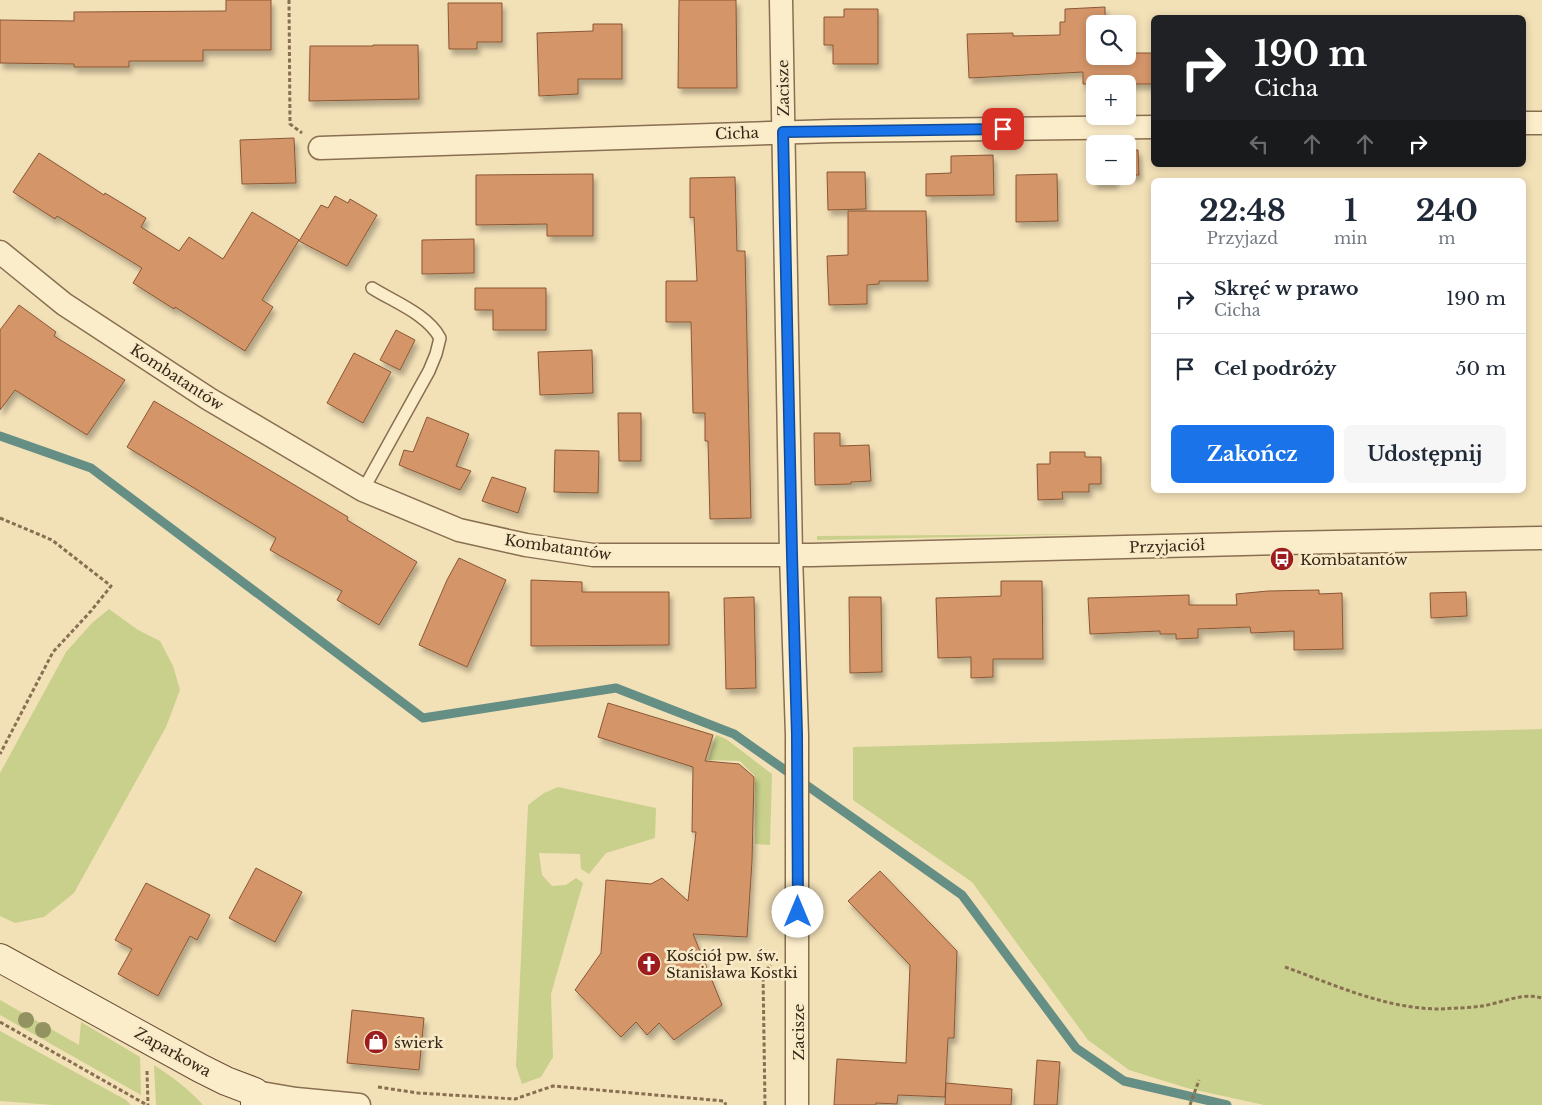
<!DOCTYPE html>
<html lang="pl">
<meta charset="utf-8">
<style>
body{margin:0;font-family:"Libre Baskerville",serif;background:#f6f6f7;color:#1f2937;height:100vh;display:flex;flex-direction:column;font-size:19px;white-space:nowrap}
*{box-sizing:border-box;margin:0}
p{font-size:16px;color:#747a83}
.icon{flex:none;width:28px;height:28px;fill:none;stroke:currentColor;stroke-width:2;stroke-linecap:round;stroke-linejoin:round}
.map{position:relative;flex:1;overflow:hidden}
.panel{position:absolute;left:1151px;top:178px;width:375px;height:315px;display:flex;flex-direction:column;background:#fff;border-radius:8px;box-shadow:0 2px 8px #0003}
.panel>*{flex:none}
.banner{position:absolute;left:1151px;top:15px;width:375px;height:152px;border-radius:8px;box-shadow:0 2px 8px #0003;background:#202124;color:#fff;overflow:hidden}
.buttons{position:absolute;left:1086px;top:15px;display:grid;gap:10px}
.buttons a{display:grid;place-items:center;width:50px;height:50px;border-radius:8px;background:#fff;box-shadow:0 2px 8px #0003;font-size:25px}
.pin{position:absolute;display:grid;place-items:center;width:42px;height:42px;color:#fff;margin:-21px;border-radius:10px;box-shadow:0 2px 8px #0006}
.me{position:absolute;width:55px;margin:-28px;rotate:0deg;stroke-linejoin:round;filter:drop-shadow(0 0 4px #0008)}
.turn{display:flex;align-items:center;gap:18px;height:105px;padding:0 20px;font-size:22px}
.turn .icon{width:65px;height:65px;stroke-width:2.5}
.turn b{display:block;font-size:35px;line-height:42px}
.lanes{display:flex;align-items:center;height:48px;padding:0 20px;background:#0003;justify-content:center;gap:25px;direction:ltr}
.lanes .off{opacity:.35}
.eta{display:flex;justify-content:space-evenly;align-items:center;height:85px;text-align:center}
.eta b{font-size:30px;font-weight:700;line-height:35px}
.button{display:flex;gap:10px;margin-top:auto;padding:10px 20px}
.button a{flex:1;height:58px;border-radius:8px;background:#1a73e8;color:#fff;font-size:20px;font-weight:700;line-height:58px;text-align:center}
.button a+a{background:#f6f6f7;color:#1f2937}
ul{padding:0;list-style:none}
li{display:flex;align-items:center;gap:15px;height:70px;padding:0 20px;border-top:1px solid #e0e1e3}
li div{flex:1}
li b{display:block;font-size:19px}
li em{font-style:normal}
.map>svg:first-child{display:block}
.green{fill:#c8d08b}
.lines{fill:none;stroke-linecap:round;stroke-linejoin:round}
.stream{stroke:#658e84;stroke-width:9}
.building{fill:#d49569;stroke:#8a5735;filter:url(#shadow)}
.lane-casing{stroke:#886f51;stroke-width:14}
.street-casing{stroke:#886f51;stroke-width:25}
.secondary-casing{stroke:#6a4f35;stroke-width:30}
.path{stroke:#886f51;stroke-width:3;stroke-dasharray:4 2.5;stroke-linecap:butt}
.lane{stroke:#fcedca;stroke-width:11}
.street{stroke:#fcedca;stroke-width:22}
.secondary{stroke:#fcedca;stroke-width:28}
.tree{fill:#939362}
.route-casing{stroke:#114b97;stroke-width:12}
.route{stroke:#1a73e8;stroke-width:9}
.labels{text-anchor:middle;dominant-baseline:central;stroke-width:5;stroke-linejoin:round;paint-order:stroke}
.street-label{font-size:15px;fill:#352618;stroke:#f9eac7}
.poi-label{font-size:15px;fill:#352618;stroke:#f9eac7;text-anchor:start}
</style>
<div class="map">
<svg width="1542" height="1105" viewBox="0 0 1542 1105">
<defs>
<filter id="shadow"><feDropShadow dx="3" dy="5.5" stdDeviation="2.5" flood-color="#0004"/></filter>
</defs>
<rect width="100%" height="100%" fill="#f2e0b7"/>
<path class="green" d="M1100 534 817 540V536Z
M109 609 138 630 160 641 173 666 180 690 166 727 74 893 44 917 15 923 0 916V773L66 652 92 623Z
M1542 729V1105H1264L1187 1088 1129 1070 1088 1040 972 882 853 800V747Z
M716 735 726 739 772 774 770 845 755 844V776L740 761 708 760Z
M558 787 656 808 655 838 606 853 589 874 581 869 580 854 539 853 542 875 552 886 566 885 576 878 583 883 551 994 553 1057 541 1077 522 1084 516 1066 528 805 544 793Z
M0 1000 79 1045 81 1022 140 1057 141 1095 0 1015Z
M0 1031 126 1100 131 1105H53L0 1101Z
M154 1065C172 1077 189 1089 203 1105H156Z"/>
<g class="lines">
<path class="stream" d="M0 436 91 468 423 718 616 688 734 734 962 895 1076 1048 1124 1081 1227 1105"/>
</g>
<path class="building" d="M226 0H271V50H203V61H129V67H74V64L0 63V20L74 21V12L226 11Z
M679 0H736L737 88H678Z
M448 3H502V42H477V49H449Z
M1105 7V24H1095V56H1128V53H1154V84H1083V72L969 78 967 34 1013 33V36L1060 35V22H1065V9Z
M844 9H878V64H833V45H824V17H844Z
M593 24H622V79H578V94L539 96 537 33 593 31Z
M373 45H418L419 99 309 101 310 46H373Z
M294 138 296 183 242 184 240 140Z
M1094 150H1095V176H1115V183H1094Z
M1128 150H1138L1139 175H1128Z
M39 153 104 195 105 193 146 218 141 227 179 251 189 237 223 259 252 212 299 240 262 300 273 307 245 351 175 307 174 309 133 283 142 268 57 216 55 219 13 192Z
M993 155 994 195 926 196V174L951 173V156Z
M827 172H865L866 209 828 210Z
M593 174V236H547V224L476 225V175Z
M1057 174 1058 221 1016 222V175Z
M735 177 737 251H745L751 518 710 519 708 441H705V413H693L691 322H666V281H697L694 217 690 218V178Z
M335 196 348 203 350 199 377 215 347 266 299 241 321 205 328 208Z
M848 211H926L928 281H879V284L867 285V304L829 305 827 256 848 255Z
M474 239V273L422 274V240Z
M475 288H546V330H493V310H475Z
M19 305 56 332 54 336 125 380 87 435 15 390 0 410V330Z
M396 330 415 340 400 370 380 360Z
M592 350 593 393 540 395 538 352Z
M354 353 391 372 363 423 327 403Z
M154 401 348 517 347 520 417 562 379 625 337 600 342 591 270 550 276 538 127 447Z
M618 413H641V461H619Z
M427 417 469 434 456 466 471 471 460 490 399 465 404 450 413 452Z
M814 433H840V446L869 445 871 481 851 482V484L815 485Z
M555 450 599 451 598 493 554 492Z
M1050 452H1085V457H1101V484H1089V492H1062L1063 499 1038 500 1037 464H1050Z
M492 477 526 488 518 513 482 501Z
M459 558 506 580 467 667 419 645 447 580Z
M531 580 582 582V592H669V645L531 646Z
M1001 581H1042L1043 659H993V677L971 678V657L938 658 936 598 1001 596Z
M1319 590V594L1342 593 1343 649 1294 650V631L1251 633 1250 627 1198 629V638L1176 639V634H1160V631L1090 634 1088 598 1189 595V605H1237L1236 594 1268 591Z
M1466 592 1467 616 1431 618 1430 593Z
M754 597 756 688 726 689 724 598Z
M849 597H881L882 672 850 673Z
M608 703 713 735 705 761 739 764 754 777 752 861 747 937 693 934 722 1005 674 1040 659 1023 647 1035 636 1022 621 1037 575 990 601 953 606 880 651 884 662 878 688 901 696 832H692L693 767 598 737Z
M256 868 302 892 275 942 229 918Z
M880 871 957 951 954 1038H948L945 1097 898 1095 897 1104 876 1103V1105H834L837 1059 906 1063 910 965 848 901Z
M146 883 210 915 197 940 190 936 158 996 118 974 132 949 115 940Z
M352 1010 424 1018 419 1070 347 1063Z
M1037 1060 1060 1062 1057 1105H1034Z
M946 1083 1012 1089 1011 1105H945Z"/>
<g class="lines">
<g class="lane-casing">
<path id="lane" d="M363 490 429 371 436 354 440 338C427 314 394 302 372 288"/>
</g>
<g class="street-casing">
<path id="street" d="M781 0 791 555 797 735V1105
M1524 123H1542
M320 148 833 131 1154 127
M0 252 64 304 209 399 363 490 459 530 526 545 593 555H812L1283 543 1542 538
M255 1092 296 1099 359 1105"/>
</g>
<g class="secondary-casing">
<path id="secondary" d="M0 958 200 1068 226 1081 255 1092V1105"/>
</g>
<path class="path" d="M289 0 290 124 302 133
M0 518 52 540 111 586 91 611 53 652 0 754
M1285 967C1335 985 1386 1009 1440 1009 1454 1008 1469 1008 1482 1006 1502 1003 1522 992 1542 998
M0 1022 147 1105
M147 1071 148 1105
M378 1087 418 1093 515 1099 553 1086 724 1101 726 1105
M765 1105 763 973 771 965
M1190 1105 1199 1080"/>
<use href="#lane" class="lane"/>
<use href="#street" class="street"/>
<use href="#secondary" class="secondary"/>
</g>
<g class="tree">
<circle cx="26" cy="1020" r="8"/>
<circle cx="43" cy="1030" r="8"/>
</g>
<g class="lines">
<g class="route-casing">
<path id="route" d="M798 912 797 735 792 555 783 132 1003 129"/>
</g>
<use href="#route" class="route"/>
</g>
<defs>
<g id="bus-disc" transform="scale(1.25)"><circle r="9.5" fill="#9d1c1d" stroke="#f9eac7"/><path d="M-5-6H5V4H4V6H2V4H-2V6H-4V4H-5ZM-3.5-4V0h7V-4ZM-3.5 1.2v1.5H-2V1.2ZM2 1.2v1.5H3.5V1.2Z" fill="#fff"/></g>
<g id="church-disc" transform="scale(1.25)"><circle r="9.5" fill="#9d1c1d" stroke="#f9eac7"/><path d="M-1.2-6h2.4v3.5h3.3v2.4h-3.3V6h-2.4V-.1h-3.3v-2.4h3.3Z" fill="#fff"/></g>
<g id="shop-disc" transform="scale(1.25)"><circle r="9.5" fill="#9d1c1d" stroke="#f9eac7"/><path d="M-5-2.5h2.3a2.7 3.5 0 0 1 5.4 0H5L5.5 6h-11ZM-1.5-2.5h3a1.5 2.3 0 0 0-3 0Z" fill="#fff"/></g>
</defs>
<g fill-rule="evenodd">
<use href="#bus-disc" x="1282" y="559"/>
<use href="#church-disc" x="649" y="964"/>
<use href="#shop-disc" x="376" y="1042"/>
</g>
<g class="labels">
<g class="street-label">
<text transform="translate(783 88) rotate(-91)">Zacisze</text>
<text transform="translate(737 133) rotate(-2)">Cicha</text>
<text transform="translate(177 377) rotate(33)">Kombatantów</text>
<text transform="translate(1167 546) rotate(-2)">Przyjaciół</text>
<text transform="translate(558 547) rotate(8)">Kombatantów</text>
<text transform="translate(798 1032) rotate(-90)">Zacisze</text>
<text transform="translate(173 1052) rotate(29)">Zaparkowa</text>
</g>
<g class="poi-label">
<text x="1300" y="559">Kombatantów</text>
<text x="666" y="955">Kościół pw. św.<tspan x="666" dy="17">Stanisława Kostki</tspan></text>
<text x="394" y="1042">świerk</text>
</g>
</g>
</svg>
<div class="buttons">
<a><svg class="icon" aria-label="search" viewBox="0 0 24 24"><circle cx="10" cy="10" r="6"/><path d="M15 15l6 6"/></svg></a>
<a>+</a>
<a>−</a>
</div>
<div class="pin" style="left:1003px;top:129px;background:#d93025"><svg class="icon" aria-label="arrive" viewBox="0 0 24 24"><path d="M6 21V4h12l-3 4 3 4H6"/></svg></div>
<svg class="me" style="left:798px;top:912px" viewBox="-20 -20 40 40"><circle r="19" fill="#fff"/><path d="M0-13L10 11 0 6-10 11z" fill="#1a73e8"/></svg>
<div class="banner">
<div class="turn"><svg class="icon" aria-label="right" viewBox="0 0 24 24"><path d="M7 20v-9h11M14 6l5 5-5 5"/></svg><div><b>190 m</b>Cicha</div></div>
<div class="lanes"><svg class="icon off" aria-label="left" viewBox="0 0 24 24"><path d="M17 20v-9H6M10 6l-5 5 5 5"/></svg><svg class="icon off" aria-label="ahead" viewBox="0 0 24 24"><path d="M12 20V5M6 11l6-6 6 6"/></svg><svg class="icon off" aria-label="ahead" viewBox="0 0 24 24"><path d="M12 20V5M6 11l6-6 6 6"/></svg><svg class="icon" aria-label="right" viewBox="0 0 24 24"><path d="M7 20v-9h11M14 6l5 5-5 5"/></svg></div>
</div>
<section class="panel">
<div class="eta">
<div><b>22:48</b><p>Przyjazd</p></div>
<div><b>1</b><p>min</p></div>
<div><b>240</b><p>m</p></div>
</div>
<ul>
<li><svg class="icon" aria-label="right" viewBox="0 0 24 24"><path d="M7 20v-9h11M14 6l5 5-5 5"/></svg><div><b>Skręć w prawo</b><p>Cicha</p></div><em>190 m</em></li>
<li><svg class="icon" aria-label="arrive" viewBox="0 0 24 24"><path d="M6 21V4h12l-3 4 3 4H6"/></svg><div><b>Cel podróży</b></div><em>50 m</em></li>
</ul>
<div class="button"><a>Zakończ</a><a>Udostępnij</a></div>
</section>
</div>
